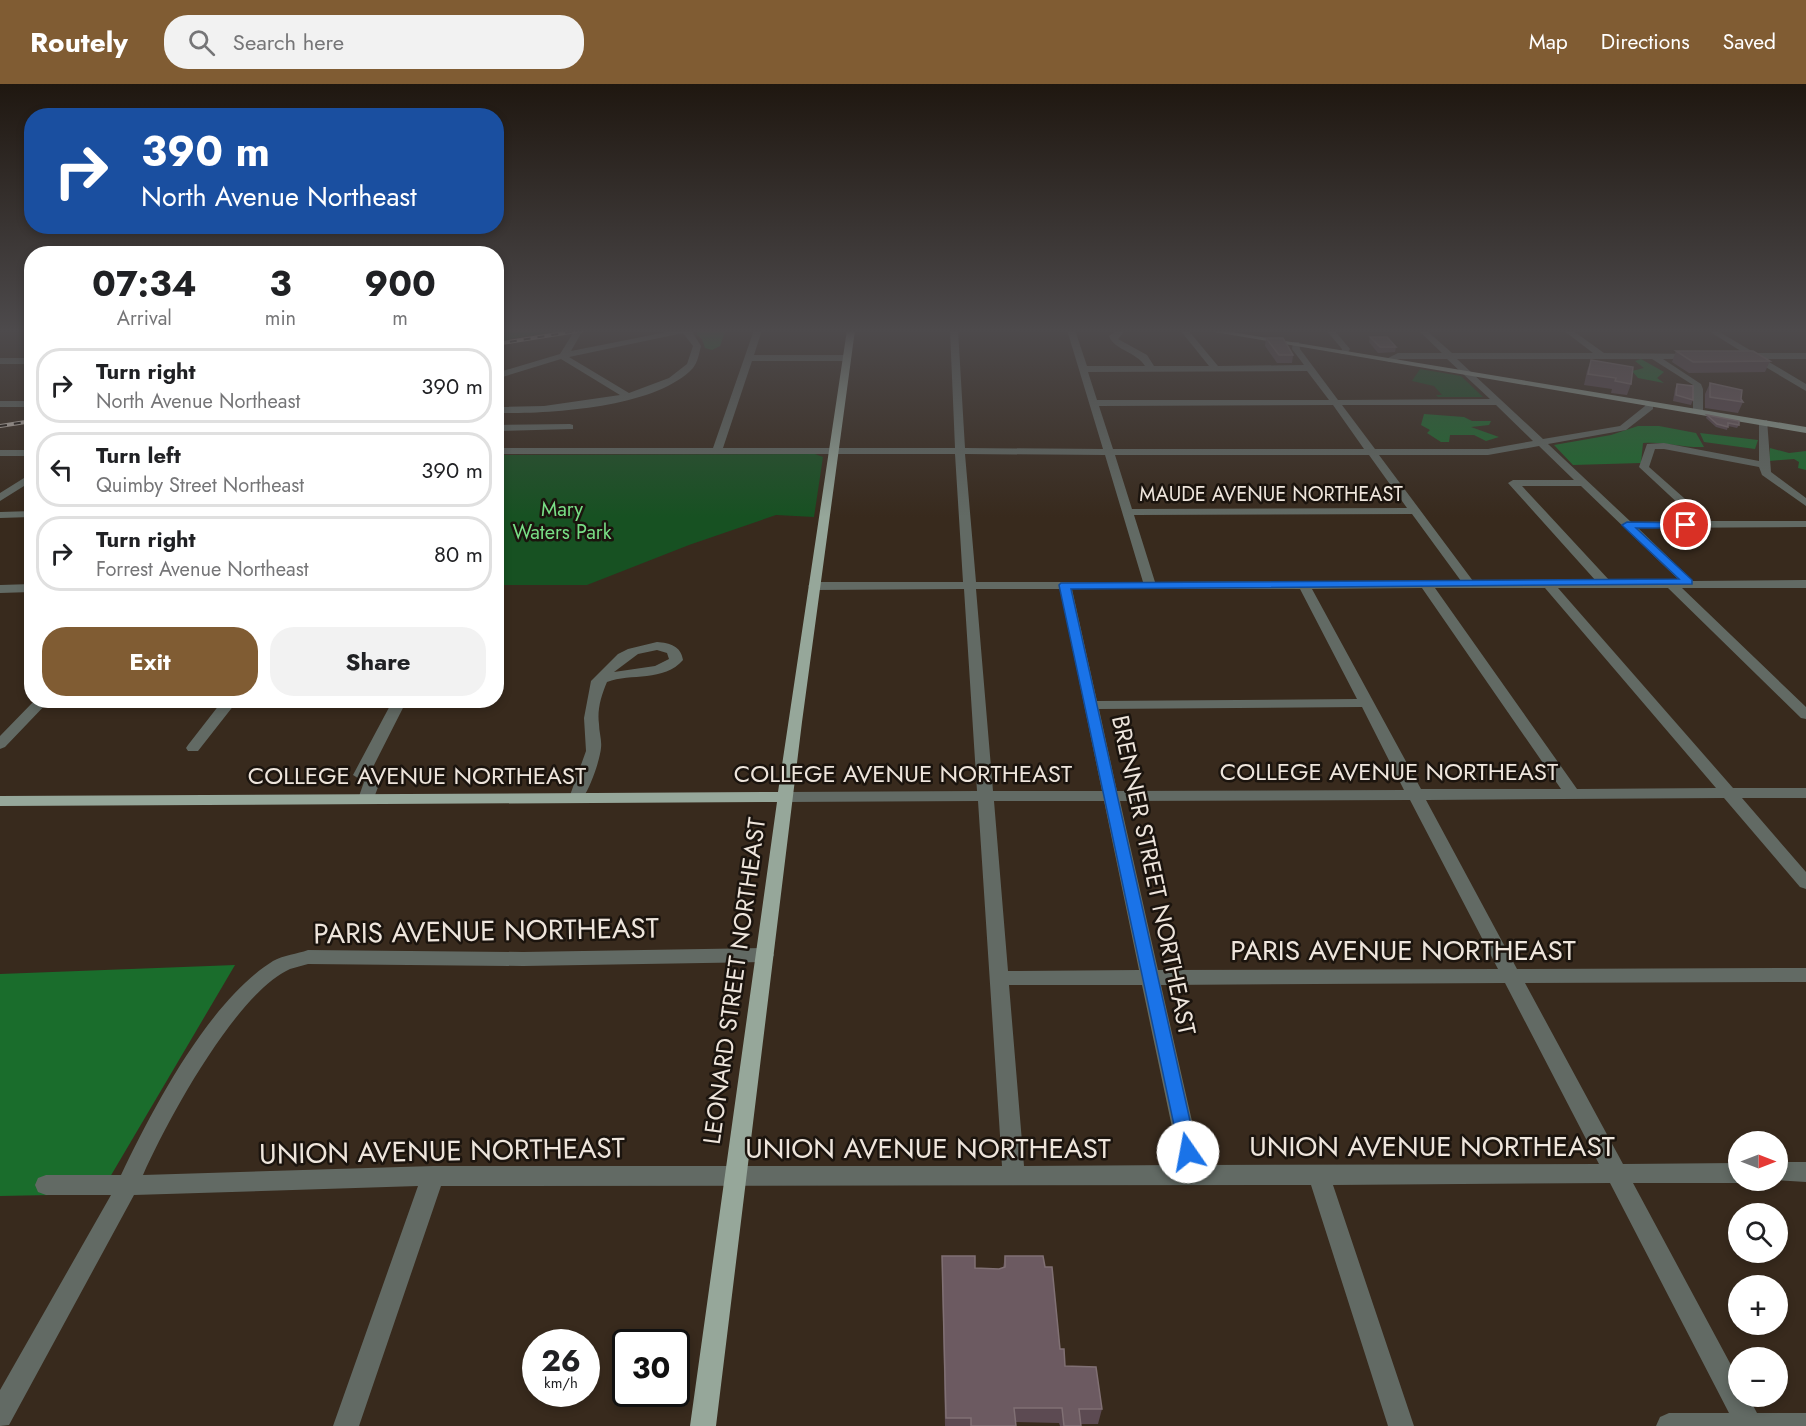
<!DOCTYPE html>
<meta charset="utf-8">
<style>
body{margin:0;font-family:Jost,sans-serif;background:#f2f2f2;color:#202124;height:100vh;display:flex;flex-direction:column;font-size:22px;white-space:nowrap}
*{box-sizing:border-box;margin:0}
p{font-size:20px;color:#757577}
.icon{flex:none;width:33px;height:33px;fill:none;stroke:currentColor;stroke-width:2;stroke-linecap:round;stroke-linejoin:round}
.map{position:relative;flex:1;overflow:hidden}
.panel{position:absolute;left:24px;top:162px;width:480px;height:462px;display:flex;flex-direction:column;background:#fff;border-radius:24px;box-shadow:0 3px 9px #0003}
.panel>*{flex:none}
.top-card{position:absolute;left:24px;top:24px;width:480px;height:126px;border-radius:24px;box-shadow:0 3px 9px #0003;background:#1a4fa0;color:#fff;overflow:hidden}
.needle{width:39px;rotate:90deg}
.controls{position:absolute;left:1728px;top:1047px;display:grid;gap:12px}
.controls a{display:grid;place-items:center;width:60px;height:60px;border-radius:50%;background:#fff;box-shadow:0 3px 9px #0003;font-size:30px}
.speed{position:absolute;left:522px;top:1245px;display:flex;gap:12px;font-size:30px;font-weight:700;text-align:center}
.speed>*{display:grid;place-content:center;width:78px;height:78px;border-radius:50%;background:#fff;box-shadow:0 3px 9px #0003;line-height:1}
.speed small{font-size:15px;font-weight:400}
.speed .limit{border:3px solid #111;border-radius:9px;background:#fff;color:#111}
.pin{position:absolute;display:grid;place-items:center;width:51px;height:51px;color:#fff;margin:-26px;border:3px solid #fff;border-radius:50%;box-shadow:0 2px 6px #0007}
.me{position:absolute;width:66px;margin:-33px;rotate:348deg;stroke-linejoin:round;filter:drop-shadow(0 0 4px #0008)}
.turn{display:flex;align-items:center;gap:21px;height:126px;padding:0 18px;font-size:27px}
.turn .icon{width:78px;height:78px;stroke-width:2.5}
.turn b{display:block;font-size:42px;line-height:51px}
.eta{display:flex;justify-content:space-evenly;align-items:center;height:102px;text-align:center}
.eta b{font-size:36px;font-weight:700;line-height:42px}
.button{display:flex;gap:12px;margin-top:auto;padding:12px 18px}
.button a{flex:1;height:69px;border-radius:24px;background:#805c33;color:#fff;font-size:24px;font-weight:700;line-height:69px;text-align:center}
.button a+a{background:#f2f2f2;color:#202124}
ul{padding:0;list-style:none}
li{display:flex;align-items:center;gap:18px;height:75px;margin:0 12px 9px;padding:0 6px;border:3px solid #e0e0e0;border-radius:24px}
li div{flex:1}
li b{display:block;font-size:22px}
li em{font-style:normal}
header{display:flex;align-items:center;gap:36px;box-sizing:border-box;height:84px;padding:0 30px;background:#805c33;color:#fff}
header strong{font-size:28px}
nav{display:flex;gap:33px;margin-inline-start:auto;font-size:21px}
.search{width:420px;height:54px;background:#f2f2f2;display:flex;align-items:center;gap:15px;box-sizing:border-box;padding:0 21px;border-radius:24px;color:#757577;font-size:22px}
.map>svg:first-child{display:block}
.green{fill:#175122}
.forest{fill:#1a6d2c}
.lines{fill:none;stroke-linecap:round;stroke-linejoin:round}
.minor{fill:#626a64;fill-rule:evenodd}
.major{fill:#96a79a;fill-rule:evenodd}
.rail-casing{stroke:#c8beb4;stroke-width:4}
.rail{stroke:#1b140e;stroke-width:2;stroke-dasharray:7;stroke-linecap:butt}
.wall{fill:#5c4a52}
.building{fill:#6c5a61;stroke:#807074;stroke-width:1.5}
.route{fill:#1a73e8;stroke:#114b97;stroke-width:1.5}
.labels{text-anchor:middle;dominant-baseline:central;stroke-width:5;stroke-linejoin:round;paint-order:stroke}
.far-street-label{font-size:20px;fill:#eee5dc;stroke:#1b140e}
.far-park-label{font-size:20px;fill:#78de85;stroke:#1b140e}
.street-label{font-size:24px;fill:#eee5dc;stroke:#1b140e}
.near-street-label{font-size:28px;fill:#eee5dc;stroke:#1b140e}
</style>
<header>
<strong>Routely</strong>
<div class="search"><svg class="icon" aria-label="search" viewBox="0 0 24 24"><circle cx="10" cy="10" r="6"/><path d="M15 15l6 6"/></svg>Search here</div>
<nav><a>Map</a><a>Directions</a><a>Saved</a></nav>
</header>
<div class="map">
<svg width="1806" height="1342" viewBox="0 0 1806 1342">
<rect width="100%" height="100%" fill="#382a1d"/>
<path class="green" d="M497 246H566L497 257Z
M1420 285 1461 292 1483 313H1438L1436 311H1442L1434 302 1412 297Z
M815 370 823 373 814 433 776 431 689 461 587 501H497V371Z"/>
<path class="forest" d="M702 246H733L725 248 720 262 712 266 705 264 702 255 697 251V247Z
M1641 275 1664 288 1657 294 1664 299 1638 294 1632 287 1644 284 1635 277Z
M1424 330 1464 333 1472 337H1491L1489 341 1471 343 1499 353 1486 357 1474 351H1450L1449 358H1441L1427 349 1430 346 1421 341Z
M1638 342H1659L1696 349 1704 363C1683 364 1664 357 1643 359L1641 379 1573 381 1554 361 1611 351Z
M1700 349 1758 356 1755 365 1704 358Z
M1770 364 1789 369 1806 367V386L1798 384 1799 378 1794 375 1769 377Z
M235 881 100 1110 0 1112V890Z"/>
<g class="lines">
<path class="minor" d="M575 246H583L571 267 677 246H691L701 262C699 269 698 278 693 284 656 324 549 330 496 329V323L544 322 620 311 561 275 496 295V289L560 270ZM683 249 693 262 687 280 669 294 629 309 569 273Z
M754 246H762L754 271H847L851 274 847 277H752L723 364H955L950 246H958L965 364 1103 365 1067 246H1075L1087 282H1145C1137 268 1114 266 1109 252L1117 246H1126L1118 255 1147 271 1154 282H1209L1180 246H1188L1218 282 1304 281 1292 265 1293 258H1299L1300 265 1338 316 1490 315 1447 275H1400L1388 278V274L1398 269H1442L1418 246H1426L1452 269H1593L1563 246H1572L1604 269 1698 270V274L1695 275H1663L1701 300 1703 305V327L1698 330 1693 327V301L1652 275H1457L1543 355 1620 342 1645 322 1647 318H1653V325L1626 346 1548 360 1631 438 1697 437 1639 383 1647 360 1664 359 1759 377V338L1767 336 1771 388 1806 414V422L1762 391 1759 383 1664 365H1655L1649 383 1710 437H1806V443L1638 444 1693 497 1806 496V504H1682L1806 623V635L1801 634 1668 504H1558L1733 704H1806V714H1742L1806 788V805L1800 803 1724 714 1426 716 1517 885 1806 884V898L1525 899 1623 1080 1738 1079V1096H1744L1738 1099H1633L1738 1294V1312H1748L1757 1329H1806V1342H1656L1660 1333 1669 1329H1729L1610 1099 1333 1101 1414 1342H1388L1311 1101 441 1102 359 1342H333L418 1102 134 1111 9 1341 0 1342V1306L111 1111H46L38 1108 35 1101 38 1094 46 1091H121C153 1024 209 917 273 877 284 871 297 870 308 866L523 868 765 864 771 866 774 871 771 876 765 878 523 882 308 880C302 882 296 883 290 885 236 909 167 1037 143 1091L433 1082H1002L978 717 786 718 778 713 786 708 977 707 964 505 814 506 808 502 814 498H963L955 370H496V364H713ZM1307 287 1329 316H1097L1088 288ZM1333 321 1364 365H1113L1099 322ZM1342 321H1496L1533 357 1488 365H1375ZM1539 362 1574 396H1513L1508 399 1596 497H1473L1379 371H1488ZM965 370 1105 371 1143 498H976ZM1115 371H1369L1407 424 1132 425ZM1522 402H1581L1680 497H1610ZM1412 430 1461 497 1155 498 1134 431ZM1422 504 1561 705H1421L1312 505ZM1435 504H1545L1716 704 1577 705ZM976 505H1060L1102 707H993ZM1072 505H1300L1357 615 1097 617ZM1362 623 1404 706 1117 707 1099 625ZM1410 716 1498 885 1158 886 1120 717ZM994 717H1104L1139 886 1008 887ZM1505 899 1599 1080 1202 1081 1161 901ZM1009 901H1142L1180 1081 1024 1082Z
M1326 246H1334L1350 265 1347 270H1341L1342 265Z
M1707 246H1716L1755 269H1806V275H1764L1806 300V307L1752 275 1737 274V270L1744 269Z
M0 274H32V280H0Z
M0 317H32V323H0Z
M570 340 573 341V345L496 347V341Z
M0 366H32V372H0Z
M32 389V397L0 417V409Z
M32 427V433L0 434V428Z
M32 500V508L0 509V501Z
M657 558C670 559 681 562 683 576 664 598 631 589 607 598 601 612 597 626 599 640 599 648 602 656 601 664 600 676 587 716 577 719L571 718 569 714 586 667 584 634 591 597 618 570 628 565ZM657 566 667 569 669 575 655 582 614 588 638 570Z
M35 616H50L5 663 0 665V652Z
M223 616H238L198 667H188L186 664 188 661Z
M393 616H407L370 689 375 692 380 698 372 719H360L358 715 364 698 353 691Z
M1778 1078H1806V1098L1774 1096H1778Z"/>
<path class="major" d="M847 246H855L802 638 716 1342H690L777 718 0 722V712L778 708Z
M1203 246H1219L1806 343V349Z"/>
<g class="rail-casing">
<path id="rail" d="M496 260 583 246
M0 342 32 337"/>
</g>
<use href="#rail" class="rail"/>
</g>
<path class="wall" d="M1370 253 1396 263 1395 268 1378 269 1369 258Z
M1266 254 1293 271 1292 279H1277L1265 262Z
M1676 267 1770 277 1765 288 1689 289 1672 278Z
M1591 276 1631 300 1627 311 1611 309 1612 305 1584 301 1587 287Z
M1710 299 1741 315 1743 318 1738 329 1705 324V310Z
M1677 300 1693 316 1691 321 1673 317 1675 305Z
M1707 331 1739 341 1737 344 1728 342 1727 346 1716 343 1706 334Z
M942 1172 975 1184 999 1185 1003 1184 1005 1172 1045 1183 1060 1265 1065 1282 1102 1325 1098 1340H1080L1081 1342H1060L1059 1339 1015 1338 1016 1342H945L942 1187Z"/>
<path class="building" d="M1370 253H1387L1396 263H1380Z
M1266 254H1283L1293 271H1279Z
M1676 267H1753L1770 277 1693 278Z
M1591 276 1633 283 1631 300 1615 297 1616 294 1588 290Z
M1710 299 1742 306 1741 315 1743 318 1710 313Z
M1677 300 1693 302V316L1676 311Z
M1707 331 1739 337V341L1728 339V343L1717 340Z
M942 1172H975V1184L999 1185 1005 1183V1172H1043L1045 1183H1052L1060 1265H1064L1065 1282 1096 1283 1102 1325H1079L1081 1342H1064L1062 1324H1014L1016 1342H971V1334H946Z"/>
<linearGradient id="sky" x2="0" y2="1"><stop stop-color="#1f1710"/><stop offset="0.57" stop-color="#4d4a4c"/><stop offset="1" stop-color="#4d4a4c" stop-opacity="0"/></linearGradient>
<rect width="1806" height="433" fill="url(#sky)"/>
<path class="route" d="M1627 438 1689 439 1691 441 1686 444H1636L1692 496V500L1071 505 1197 1068 1195 1074 1188 1077 1181 1074 1059 501 1061 499 1679 495 1624 443 1622 441Z"/>
<g class="labels">
<g class="far-street-label">
<text x="1271" y="410">MAUDE AVENUE NORTHEAST</text>
</g>
<g class="far-park-label">
<text x="562" y="425">Mary<tspan x="562" dy="23">Waters Park</tspan></text>
</g>
<g class="street-label">
<text x="1389" y="687">COLLEGE AVENUE NORTHEAST</text>
<text x="903" y="689">COLLEGE AVENUE NORTHEAST</text>
<text x="417" y="691">COLLEGE AVENUE NORTHEAST</text>
<text transform="translate(1154 791) rotate(78)">BRENNER STREET NORTHEAST</text>
<text transform="translate(734 897) rotate(-82)">LEONARD STREET NORTHEAST</text>
</g>
<g class="near-street-label">
<text transform="translate(486 847) rotate(-1)">PARIS AVENUE NORTHEAST</text>
<text x="1403" y="866">PARIS AVENUE NORTHEAST</text>
<text x="1432" y="1062">UNION AVENUE NORTHEAST</text>
<text x="928" y="1064">UNION AVENUE NORTHEAST</text>
<text transform="translate(442 1067) rotate(-1)">UNION AVENUE NORTHEAST</text>
</g>
</g>
</svg>
<div class="controls">
<a><svg class="needle" viewBox="-14 -14 28 28"><path d="M0-13l5 13h-10z" fill="#e53935"/><path d="M0 13l5-13h-10z" fill="#757577"/></svg></a>
<a><svg class="icon" aria-label="search" viewBox="0 0 24 24"><circle cx="10" cy="10" r="6"/><path d="M15 15l6 6"/></svg></a>
<a>+</a>
<a>−</a>
</div>
<div class="speed"><div>26<small>km/h</small></div><div class="limit">30</div></div>
<div class="pin" style="left:1686px;top:441px;background:#d93025"><svg class="icon" aria-label="arrive" viewBox="0 0 24 24"><path d="M6 21V4h12l-3 4 3 4H6"/></svg></div>
<svg class="me" style="left:1188px;top:1068px" viewBox="-20 -20 40 40"><circle r="19" fill="#fff"/><path d="M0-13L10 11 0 6-10 11z" fill="#1a73e8"/></svg>
<div class="top-card">
<div class="turn"><svg class="icon" aria-label="right" viewBox="0 0 24 24"><path d="M7 20v-9h11M14 6l5 5-5 5"/></svg><div><b>390 m</b>North Avenue Northeast</div></div>
</div>
<section class="panel">
<div class="eta">
<div><b>07:34</b><p>Arrival</p></div>
<div><b>3</b><p>min</p></div>
<div><b>900</b><p>m</p></div>
</div>
<ul>
<li><svg class="icon" aria-label="right" viewBox="0 0 24 24"><path d="M7 20v-9h11M14 6l5 5-5 5"/></svg><div><b>Turn right</b><p>North Avenue Northeast</p></div><em>390 m</em></li>
<li><svg class="icon" aria-label="left" viewBox="0 0 24 24"><path d="M17 20v-9H6M10 6l-5 5 5 5"/></svg><div><b>Turn left</b><p>Quimby Street Northeast</p></div><em>390 m</em></li>
<li><svg class="icon" aria-label="right" viewBox="0 0 24 24"><path d="M7 20v-9h11M14 6l5 5-5 5"/></svg><div><b>Turn right</b><p>Forrest Avenue Northeast</p></div><em>80 m</em></li>
</ul>
<div class="button"><a>Exit</a><a>Share</a></div>
</section>
</div>
